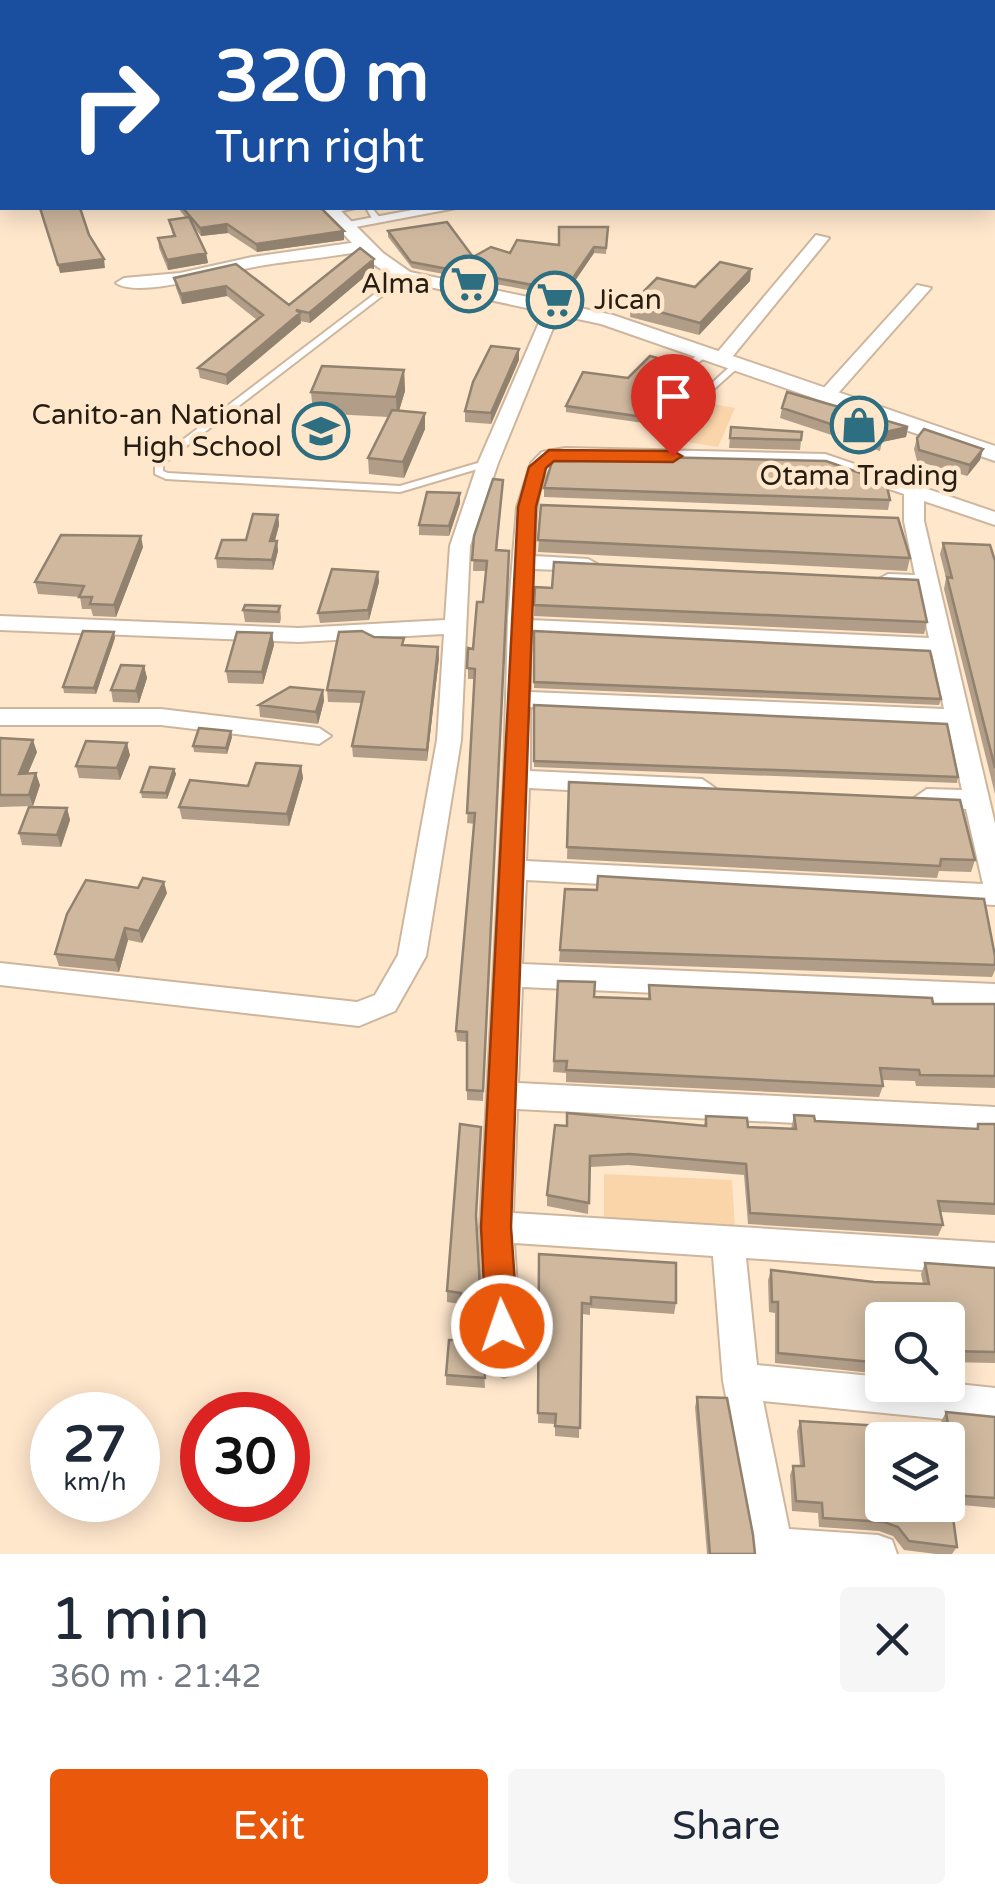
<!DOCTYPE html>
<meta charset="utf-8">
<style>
body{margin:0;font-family:"Varela Round",sans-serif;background:#f6f6f7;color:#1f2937;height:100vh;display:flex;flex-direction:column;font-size:38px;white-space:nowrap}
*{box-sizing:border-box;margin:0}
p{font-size:32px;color:#747a83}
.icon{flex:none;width:55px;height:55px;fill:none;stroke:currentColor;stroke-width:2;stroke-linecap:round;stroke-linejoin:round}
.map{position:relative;height:1554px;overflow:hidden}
.sheet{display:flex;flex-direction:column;background:#fff;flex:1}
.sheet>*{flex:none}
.banner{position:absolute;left:0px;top:0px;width:995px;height:210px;box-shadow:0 5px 25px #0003;background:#1a4fa0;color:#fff;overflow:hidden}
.fabs{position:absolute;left:865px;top:1302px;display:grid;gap:20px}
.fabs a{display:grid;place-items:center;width:100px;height:100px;border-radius:10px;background:#fff;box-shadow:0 5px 25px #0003;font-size:50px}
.speed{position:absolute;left:30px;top:1392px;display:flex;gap:20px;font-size:50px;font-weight:700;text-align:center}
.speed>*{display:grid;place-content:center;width:130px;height:130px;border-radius:50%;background:#fff;box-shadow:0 5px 25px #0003;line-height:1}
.speed small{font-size:25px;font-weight:400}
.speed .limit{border:15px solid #d22;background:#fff;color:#111}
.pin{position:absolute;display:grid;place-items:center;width:85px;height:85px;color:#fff;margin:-102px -42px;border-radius:50% 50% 50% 0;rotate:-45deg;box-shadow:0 0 10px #0007}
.pin .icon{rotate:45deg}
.me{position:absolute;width:110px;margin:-55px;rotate:357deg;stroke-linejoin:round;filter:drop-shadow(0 0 8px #0008)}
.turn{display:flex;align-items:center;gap:35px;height:210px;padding:0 50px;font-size:45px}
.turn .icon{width:130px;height:130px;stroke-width:2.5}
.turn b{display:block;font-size:70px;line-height:85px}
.round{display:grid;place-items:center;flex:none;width:105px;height:105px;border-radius:10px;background:#f6f6f7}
.headline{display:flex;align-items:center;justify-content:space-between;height:170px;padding:0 50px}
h1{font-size:60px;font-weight:600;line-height:75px}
.cta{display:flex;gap:20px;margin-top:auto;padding:20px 50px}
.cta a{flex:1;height:115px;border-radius:10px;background:#ea580c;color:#fff;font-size:40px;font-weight:600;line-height:115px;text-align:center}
.cta a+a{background:#f6f6f7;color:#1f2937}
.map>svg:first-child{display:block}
.green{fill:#fbd5aa}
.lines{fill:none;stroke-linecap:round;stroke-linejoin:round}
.service-casing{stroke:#cdb69d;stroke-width:4}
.minor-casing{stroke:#cdb69d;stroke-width:4}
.tertiary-casing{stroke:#cdb69d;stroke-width:4}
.service{fill:#fff;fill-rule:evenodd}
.minor{fill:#fff;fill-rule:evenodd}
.tertiary{fill:#fff;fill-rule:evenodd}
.wall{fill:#b29e88}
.shaded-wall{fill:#91816f}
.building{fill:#cfb89e;stroke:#91816f;stroke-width:2.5;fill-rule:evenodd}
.route{fill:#ea580c;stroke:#983908;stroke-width:2.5}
.labels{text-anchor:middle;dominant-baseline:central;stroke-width:9;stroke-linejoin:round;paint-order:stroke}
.far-poi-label{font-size:28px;fill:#261d13;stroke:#ffe7cc;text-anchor:end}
</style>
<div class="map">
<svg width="995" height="1554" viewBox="0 0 995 1554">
<rect width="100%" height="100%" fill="#ffe7cc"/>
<path class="green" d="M690 400 735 408 718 447 671 439Z
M604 1174 732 1180 735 1229 604 1222Z"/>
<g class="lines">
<g class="service-casing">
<path id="service" d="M992 83 995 84V88L992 87Z
M340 208H356L332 213 328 211Z
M366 208H372L380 218 379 220H373Z
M401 274 408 276 163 464V471L168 473 400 486 488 460 493 463 491 465 400 492 166 479 155 474V461Z
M704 351 711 353 687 371V374L712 383 735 362 742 364 714 389 680 378 679 368Z"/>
</g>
<g class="minor-casing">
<path id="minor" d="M732 0H744L745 2H734Z
M912 0H924V2H913Z
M423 208H456L345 229 337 224Z
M816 235 829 238 728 362H716V354Z
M365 241 371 243V249C332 258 292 260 254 267 225 272 138 299 116 283L124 278 180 273 252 257Z
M917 285 931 288 832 400H820V392Z
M548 302 562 306 498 463 470 546 461 740 426 956 395 1011 359 1026 0 985V963L357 1002 375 995 398 955 437 740 444 634 299 642 0 630V616L299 628 445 620 450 546 478 463Z
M565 448 825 454 995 512V525L924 501V521L995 824V905L526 880 522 964 995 984V1008L522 987 518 1083 995 1107V1133L517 1109 513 1213 995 1243V1275L746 1258 757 1365 882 1377V1385L948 1383 995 1388V1424L763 1401 789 1529 878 1535 892 1540 897 1554H756L723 1381 713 1256 514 1243 522 1360 516 1372 504 1377 492 1372 486 1360 480 1227 504 779 508 618 517 507 531 463 542 452ZM555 461 823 466 904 494V521L915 575 888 574 877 580 888 586 918 588 929 638 530 620 533 569 588 571 599 565 588 559 534 556C536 527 533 483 555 461ZM530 633 932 653 944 709 530 692ZM530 707 948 726 962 790 927 789 914 798 927 807 966 809 983 884 526 861 529 788 702 797 715 788 702 779 530 771Z
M0 709H161L319 728 331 736 319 744 161 725H0Z"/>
</g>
<g class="tertiary-casing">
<path id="tertiary" d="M319 208H338L383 253 410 272 613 315 995 446V461L601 324 397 280 369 261Z"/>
</g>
<use href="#service" class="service"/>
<use href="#minor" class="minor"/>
<use href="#tertiary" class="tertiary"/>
</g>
<path class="wall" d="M178 208H321L344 231V240L257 252 228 233 201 236 194 227 206 253 208 263 168 270 159 248 158 238 173 236 169 220 186 218Z
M608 227 606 254 594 253 564 297 412 268 388 237V231L473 257 559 245Z
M236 264 289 305 374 269 310 323 300 321 301 323 227 385 200 378 198 368 257 320 227 296 182 304 176 288 174 278Z
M751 269 750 281 699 335 630 317 631 304Z
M519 349V360L491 424 465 422V411Z
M404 370 405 391 399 410 425 413V429L404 478 369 474 368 458 388 417 313 413 311 392Z
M677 373 688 379 672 427 566 412V406L628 378Z
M782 408 908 427 906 437 882 442 880 451 780 418Z
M731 427 802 432 800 450 729 448Z
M917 438 983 449 980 460 967 476 917 461 914 449Z
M544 488 890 500 888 510 544 497Z
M502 490 497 550 509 561 483 1101 467 1100V1042L457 1041 456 1031 475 824 467 823 475 679H468V648L473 649 483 602 486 571H473L474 536Z
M460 503 449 536 419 535V525Z
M541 505 910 558 907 571 538 552Z
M278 515 279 525 275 541H277L278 551 273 570 217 568 216 558 246 540Z
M943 543 995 561V794L944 589 946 578 940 554Z
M143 547 116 617 93 616 91 609H82L80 597 38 594 35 582Z
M378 572 379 582 369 620 320 623 318 613Z
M535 587 927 622 924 634 534 616Z
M280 606 281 618 280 623 245 622 243 610Z
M534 631 941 699 939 705 534 688Z
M272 633 274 645 263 684 228 683 226 671Z
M374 637 439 658 427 761 353 757 352 746 362 703 328 702 327 690Z
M115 638 96 694 64 693 63 687Z
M144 666 147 678 139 703 113 702 111 690Z
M323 690 324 701 318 724 260 717 259 705Z
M534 705 958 777 957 783 534 767Z
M232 737 227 754 194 752 193 746Z
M0 738 37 752 28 773 40 785 33 806 0 807Z
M130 755 120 780 79 778 76 766Z
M301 766 303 778 289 826 182 819 179 807 248 786Z
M174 769 176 774 167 799 142 798 141 792Z
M569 782 975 860 971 872 939 871 937 878 567 859Z
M67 808 70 820 61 847 22 845 19 833Z
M565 889 995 956V970L992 977 559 962Z
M167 893 142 943 128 940 119 972 59 966 55 954Z
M558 981 594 997 648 999 649 985 933 1004H995V1088L916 1086 915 1081 882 1080 883 1086 879 1097 566 1082V1073L553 1072Z
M794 1115 815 1121 976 1129 978 1124H995V1215L941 1212 943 1225 938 1236 748 1224 744 1175 628 1165 590 1167 588 1214 547 1206V1195L566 1126H704L706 1116 748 1127 791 1129Z
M481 1127 476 1223 485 1388 446 1385V1375L458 1340 460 1304 447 1302V1291Z
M539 1254 676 1303 674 1314 590 1308V1315L582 1314 579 1438 555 1436V1424L538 1423Z
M925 1263 995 1268V1363L948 1362V1320H882V1374L775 1363V1313L769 1312 768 1280 771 1270 874 1282 923 1284 921 1274Z
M697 1397 755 1554H707L695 1407Z
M946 1412 995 1417V1508L951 1504 957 1547 952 1554H936L904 1550 893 1536 879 1531 819 1527 818 1513 792 1511 790 1475 793 1466H800L797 1431 800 1421 942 1430 941 1422Z"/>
<path class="shaded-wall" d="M227 224 228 233 201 236 200 228Z
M344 231V240L257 252 256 244Z
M594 247V253L564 297V291Z
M206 253 208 263 168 270 167 260Z
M104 259 105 268 60 273 58 265Z
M374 259V269L310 323 309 313Z
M751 269 750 281 699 335 700 323Z
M226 286 227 296 182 304 181 294Z
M300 313 301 323 227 385 226 375Z
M519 349V360L491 424V413Z
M404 370 405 391 397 418 396 397Z
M425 413V429L404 478 403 462Z
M908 427 906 437 882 442 881 433Z
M983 449 980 460 967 476 970 465Z
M460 493V503L449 536V526Z
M278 515 279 525 272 551 270 541Z
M141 536 143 547 116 617 114 605Z
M277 541 278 551 273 570 272 560Z
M378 572 379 582 369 620 368 610Z
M114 632 115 638 96 694 94 688Z
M272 633 274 645 263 684 262 672Z
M438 647 439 658 427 761V750Z
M144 666 147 678 139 703 136 691Z
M323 690 324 701 318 724 316 712Z
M231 731 232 737 227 754 226 748Z
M33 740 37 752 23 785 19 774Z
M127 743 130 755 120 780 117 768Z
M301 766 303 778 289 826 287 814Z
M174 769 176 774 167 799 166 793Z
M36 773 40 785 33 806 29 795Z
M67 808 70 820 61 847 57 835Z
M164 882 167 893 142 943 139 931Z
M125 928 128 940 119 972 115 960Z"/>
<path class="building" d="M0 0H101L104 2H2V46L1 41 0 42Z
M146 0H312L313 2H151Z
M472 0H601L604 2H457Z
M957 0H990L989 2H959Z
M40 208H80L89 235 104 259 58 265Z
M183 208H321L344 231 256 244 227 224 200 228Z
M189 217 206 253 167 260 158 238 175 236 169 220Z
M447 222 473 257 491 247 510 253 517 240 559 245V227H608L606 248 594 247 564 291 411 262 388 231Z
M360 248 374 259 309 313 296 310 300 313 226 375 198 368 263 315 226 286 181 294 174 278 236 264 289 305Z
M720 262 751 269 700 323 631 304 657 278 695 287Z
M491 346 519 349 491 413 465 411 473 382Z
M650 356 676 363 677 373 688 379 672 421 566 406 583 372 628 378Z
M322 366 404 370 396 397 311 392Z
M787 392 908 427 881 433 882 441 782 408Z
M392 410 425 413 403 462 368 458Z
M731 427 802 432 801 440 730 438Z
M924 429 983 449 970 465 919 450 917 438Z
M565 455 826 461 886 482 890 500 544 488 552 462Z
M493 479 503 480 496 550 509 551 483 1091 467 1090V1032L456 1031 475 813H467L475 669 467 668 468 648 473 649 477 602H483L487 561 472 560 474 536Z
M427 492 460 493 449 526 419 525Z
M541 505 898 518 910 558 538 540Z
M253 514 278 515 270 541H277L272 560 216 558 222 540H246Z
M61 535 141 536 114 605 90 604 92 597H79L84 586 35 582Z
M943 543 990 545 995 561V768L947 577 952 578Z
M554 562 918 580 927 622 534 605 535 587 552 588Z
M332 569 378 572 368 610 318 613Z
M245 605 280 606 278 612 243 610Z
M83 631 114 632 94 688 63 687Z
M362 631 374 637 404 638 402 645 438 647 427 750 352 746 364 692 327 690 339 632Z
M534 631 930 651 941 699 534 682Z
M237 632 272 633 262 672 226 671Z
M121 665 144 666 136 691 111 690Z
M290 687 323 690 316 712 259 705Z
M534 705 947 724 958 777 534 761Z
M199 728 231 731 226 748 193 746Z
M0 738 33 740 19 774 36 773 29 795H0Z
M86 741 127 743 117 768 76 766Z
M256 763 301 766 287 814 179 807 190 780 248 786Z
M150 767 174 769 166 793 141 792Z
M569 782 960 800 975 860 941 859 940 866 567 847Z
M29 807 67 808 57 835 19 833Z
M598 876 984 899 995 956V965L560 950 565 889 597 890Z
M143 878 164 882 139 931 125 928 115 960 55 954 67 914 86 880 138 888Z
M558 981 595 982 594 997 650 999 649 985 932 998 933 1004H995V1076L920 1075 919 1070 880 1068 883 1086 566 1070 567 1061H554Z
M567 1113 706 1126V1116L747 1118 748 1127 796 1129 794 1115 814 1116 815 1121 978 1129V1124H995V1204L938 1201 943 1225 750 1213 746 1164 630 1154 590 1156 589 1203 547 1195 555 1125 567 1126Z
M460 1124 481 1127 476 1216 485 1378 446 1375 449 1340H458L461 1293 447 1291Z
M539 1254 676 1263V1303L591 1297V1304L582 1303 580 1428 555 1426 556 1414 538 1413Z
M925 1263 995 1268V1352L948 1351V1320H882V1363L778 1353V1302H772L771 1270 874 1282 929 1284Z
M697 1397 727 1398 753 1535 755 1554H710Z
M946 1412 995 1417V1498L950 1495 957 1547 909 1541 898 1527 884 1522 823 1518 822 1503 796 1501 793 1466H804L800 1421 949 1430ZM882 1440H948V1505H882Z"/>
<path class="route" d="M549 450 673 451 682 456 673 462 554 461 546 468 536 507 511 1227 518 1326 513 1337 502 1342 491 1337 486 1326 481 1227 518 507 529 467Z"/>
<defs>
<g id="supermarket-ring" transform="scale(2.875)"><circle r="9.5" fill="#ffe7cc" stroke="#2d6e81" stroke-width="1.5"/><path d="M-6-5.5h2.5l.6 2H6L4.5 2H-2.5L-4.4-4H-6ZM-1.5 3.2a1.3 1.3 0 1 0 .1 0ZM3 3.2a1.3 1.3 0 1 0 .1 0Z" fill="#2d6e81"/></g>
<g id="shop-ring" transform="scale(2.875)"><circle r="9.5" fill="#ffe7cc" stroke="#2d6e81" stroke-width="1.5"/><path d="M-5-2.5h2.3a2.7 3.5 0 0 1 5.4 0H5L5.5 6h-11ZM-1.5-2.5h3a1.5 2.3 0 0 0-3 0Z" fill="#2d6e81"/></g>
<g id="school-ring" transform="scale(2.875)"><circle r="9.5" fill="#ffe7cc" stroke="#2d6e81" stroke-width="1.5"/><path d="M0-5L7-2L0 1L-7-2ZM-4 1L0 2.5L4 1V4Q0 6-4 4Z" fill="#2d6e81"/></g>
</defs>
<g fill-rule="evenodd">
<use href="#supermarket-ring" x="469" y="284"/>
<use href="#supermarket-ring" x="555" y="300"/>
<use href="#shop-ring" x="859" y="425"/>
<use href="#school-ring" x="321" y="431"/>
</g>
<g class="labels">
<g class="far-poi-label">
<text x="430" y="284">Alma</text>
<text x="594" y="300" text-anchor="start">Jican</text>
<text x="282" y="415">Canito-an National<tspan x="282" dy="32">High School</tspan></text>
<text x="859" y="476" text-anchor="middle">Otama Trading</text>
</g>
</g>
</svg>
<div class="fabs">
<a><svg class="icon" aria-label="search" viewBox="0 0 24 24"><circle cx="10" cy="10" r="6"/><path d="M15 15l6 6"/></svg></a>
<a><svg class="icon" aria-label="layers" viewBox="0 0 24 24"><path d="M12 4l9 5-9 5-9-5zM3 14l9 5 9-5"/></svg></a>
</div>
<div class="speed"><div>27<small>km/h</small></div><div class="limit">30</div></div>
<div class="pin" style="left:673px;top:456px;background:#d93025"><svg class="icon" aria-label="arrive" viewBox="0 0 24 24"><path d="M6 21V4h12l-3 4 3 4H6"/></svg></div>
<svg class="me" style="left:502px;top:1326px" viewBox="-20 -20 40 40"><circle r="17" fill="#ea580c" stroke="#fff" stroke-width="3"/><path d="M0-11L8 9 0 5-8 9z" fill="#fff"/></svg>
<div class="banner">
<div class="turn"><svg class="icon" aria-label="right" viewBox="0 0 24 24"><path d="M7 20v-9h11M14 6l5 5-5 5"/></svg><div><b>320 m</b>Turn right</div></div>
</div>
</div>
<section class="sheet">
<div class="headline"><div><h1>1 min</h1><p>360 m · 21:42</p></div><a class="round"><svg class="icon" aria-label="close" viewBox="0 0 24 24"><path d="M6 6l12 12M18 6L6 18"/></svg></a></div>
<div class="cta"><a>Exit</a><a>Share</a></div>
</section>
